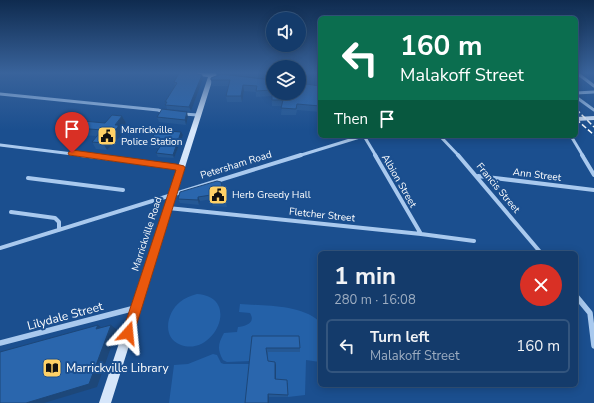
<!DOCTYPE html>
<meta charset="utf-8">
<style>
body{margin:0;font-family:"Nunito Sans",sans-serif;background:#214673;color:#f1f3f6;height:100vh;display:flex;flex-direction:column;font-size:15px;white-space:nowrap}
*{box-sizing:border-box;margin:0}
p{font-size:13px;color:#9dadc1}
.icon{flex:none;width:22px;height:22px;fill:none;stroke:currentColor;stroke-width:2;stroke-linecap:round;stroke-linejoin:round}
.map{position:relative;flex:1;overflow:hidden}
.panel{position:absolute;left:318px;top:251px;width:260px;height:136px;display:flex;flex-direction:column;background:#143b6b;border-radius:6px;box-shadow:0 2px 10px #0003,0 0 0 1px #33557e}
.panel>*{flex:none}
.hud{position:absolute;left:318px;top:16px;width:260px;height:122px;border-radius:6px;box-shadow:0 2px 10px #0003,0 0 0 1px #33557e;background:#0b6e4f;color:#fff;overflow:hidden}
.tools{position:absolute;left:266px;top:12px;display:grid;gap:8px}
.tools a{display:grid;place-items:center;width:40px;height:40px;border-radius:50%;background:#143b6b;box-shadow:0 2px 10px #0003,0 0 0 1px #33557e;font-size:20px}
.pin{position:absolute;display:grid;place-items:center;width:34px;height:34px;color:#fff;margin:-41px -17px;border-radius:50% 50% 50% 0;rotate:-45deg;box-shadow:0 0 4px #0007}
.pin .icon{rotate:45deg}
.me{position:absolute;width:44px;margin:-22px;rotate:18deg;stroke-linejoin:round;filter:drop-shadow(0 0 3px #0008)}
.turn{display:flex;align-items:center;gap:14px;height:84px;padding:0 16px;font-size:18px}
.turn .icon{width:52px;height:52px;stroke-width:2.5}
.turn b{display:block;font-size:28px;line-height:34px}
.then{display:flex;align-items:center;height:38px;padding:0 16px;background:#0003;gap:8px;font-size:15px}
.round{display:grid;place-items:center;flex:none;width:42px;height:42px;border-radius:21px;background:#214673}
.summary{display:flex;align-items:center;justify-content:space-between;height:68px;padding:0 16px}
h1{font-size:24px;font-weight:700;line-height:30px}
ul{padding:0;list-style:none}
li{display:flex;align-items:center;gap:12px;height:54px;margin:0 8px 6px;padding:0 8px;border:2px solid #33557e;border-radius:6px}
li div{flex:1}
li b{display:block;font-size:15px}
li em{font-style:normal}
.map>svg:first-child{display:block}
.green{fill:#2461a8}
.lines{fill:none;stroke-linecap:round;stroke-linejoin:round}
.street-far2{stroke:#a9c9ee;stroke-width:3}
.street-far1{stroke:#a9c9ee;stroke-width:4}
.street{stroke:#a9c9ee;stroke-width:5.5}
.secondary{fill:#d6e6fa;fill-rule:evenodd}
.rail{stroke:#fff;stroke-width:1.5;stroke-dasharray:5.5 2.5;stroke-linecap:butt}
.wall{fill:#245895}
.shaded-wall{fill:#1d4779}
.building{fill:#2a66ad;stroke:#1d4779}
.route{fill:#ea580c;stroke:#983908}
.labels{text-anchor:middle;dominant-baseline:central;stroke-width:4;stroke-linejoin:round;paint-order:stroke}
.poi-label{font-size:10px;fill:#fff;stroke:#1b4f8f;text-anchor:start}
.street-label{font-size:10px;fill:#fff;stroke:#1b4f8f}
.near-street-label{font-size:12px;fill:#fff;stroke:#1b4f8f}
.near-poi-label{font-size:12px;fill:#fff;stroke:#1b4f8f;text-anchor:start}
</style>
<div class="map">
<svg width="594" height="403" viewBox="0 0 594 403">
<rect width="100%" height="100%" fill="#1b4f8f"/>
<path class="green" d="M197 294C242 297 214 357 181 345 161 338 167 312 180 302 185 298 190 296 197 294Z
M240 304C264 306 299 304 319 321L320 362 306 360 305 395 288 397V383H276L269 365 253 340 251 361 227 362 223 360C217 349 218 344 224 333L237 332 238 327C246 326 256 323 250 313L239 312Z
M213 354 217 355 221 363 224 364H251L247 403H169L174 365 188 364Z"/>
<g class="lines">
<path class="street-far2" d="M577 73 594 86
M576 93 594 92
M0 94 158 110 164 112
M576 97 594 110
M183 114 198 115
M364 136 376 156
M440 136 459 156
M571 136 583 156
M0 145 89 156
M298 156 363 136"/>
<path class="street-far1" d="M81 155 176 167 181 169
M375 155 421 234
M458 155 541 253
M582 155 594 175
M478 176 594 190
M28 178 123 190
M168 208 421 234 474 241
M11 212 55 218 59 222V230
M0 248 301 155"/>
<path class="street" d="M576 296 590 313 594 346
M0 343 135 308"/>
<path class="secondary" d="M176 73H215L218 76 213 78 111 403H99L208 77Z
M594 116V120L576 121V117Z"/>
<path class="rail" d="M576 109 594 127
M576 119 594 135"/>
</g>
<path class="wall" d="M237 73H273V93L320 86V112L297 110 296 115H281L282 106H272V96L256 97V92L244 91 242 102H227L226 96 228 86H212L211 80H272L273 79 237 76Z
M202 75 203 79 191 111 167 109 165 102 175 86 174 82Z
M122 116 126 123 121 130 122 132V135L107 150 96 149 92 142 96 136 82 135 77 128 105 123Z
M157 117H188L186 125 159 122Z
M183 135 174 158 158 157 156 153 159 148 149 147 148 144Z
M221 182 227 207 213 206 212 199 200 201 199 205 180 203 178 199Z
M252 336 300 348V352H268V361L276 365V379L287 380 288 397H269V403Z"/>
<path class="shaded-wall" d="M202 75 203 79 191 111 189 107Z
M243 85 244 91 242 102 241 96Z
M187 112 188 117 186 125 185 120Z
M122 116 126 123 121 130 122 132V135L107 150 103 143Z
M181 132 183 135 174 158 173 155Z
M198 197 200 201 199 205 198 200Z
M98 325 105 330 96 329Z
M111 325 117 330 97 387 44 403H26Z
M275 362 276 365V383L275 379Z
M268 394 269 397V403H268Z"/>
<path class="building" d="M179 73H193L202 75 189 107 165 105 167 102H165L177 83 174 82Z
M221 74 272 80 273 78V93H299V83L320 86V106L297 104 296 109 281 108 283 100H272V90L256 91 257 86 243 85 241 96H226L230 80H211V78Z
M162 109 187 112 185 120 157 117Z
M112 115 122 116 115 125H118V127L103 143 92 142 102 130 77 128 83 121 105 123Z
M157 130 181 132 173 155 156 153 161 145 148 144Z
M217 181 221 182 225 203 212 201 211 195 198 197V200L178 199 180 192Z
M98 325 96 329 111 325 89 384 26 403H0V352Z
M252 336H299L300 348H266L268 361 275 362V379L287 380 288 395 268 394V403H245Z"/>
<linearGradient id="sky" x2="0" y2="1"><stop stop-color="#0f2b4f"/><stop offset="0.56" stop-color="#39639b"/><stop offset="1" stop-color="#39639b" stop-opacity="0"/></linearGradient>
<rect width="594" height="130" fill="url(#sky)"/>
<path class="route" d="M72 150 176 164 184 166 185 168 134 333 132 337 128 339 123 337 122 333 176 170 69 155 68 153Z"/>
<defs>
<g id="civic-square" transform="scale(1)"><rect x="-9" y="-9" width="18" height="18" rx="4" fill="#ffd166" stroke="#1b4f8f"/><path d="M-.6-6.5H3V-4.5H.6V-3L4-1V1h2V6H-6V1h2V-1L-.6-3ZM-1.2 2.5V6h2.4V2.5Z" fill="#111"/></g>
<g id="library-square" transform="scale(1)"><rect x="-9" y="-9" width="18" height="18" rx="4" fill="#ffd166" stroke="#1b4f8f"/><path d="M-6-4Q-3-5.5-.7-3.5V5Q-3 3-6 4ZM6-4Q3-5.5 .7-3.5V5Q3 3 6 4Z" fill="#111"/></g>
</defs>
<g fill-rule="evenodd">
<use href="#civic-square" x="107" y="136"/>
<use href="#civic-square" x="218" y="195"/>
<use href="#library-square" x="52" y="368"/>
</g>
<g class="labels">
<g class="poi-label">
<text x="121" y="130">Marrickville<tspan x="121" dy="12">Police Station</tspan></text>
<text x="232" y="195">Herb Greedy Hall</text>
</g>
<g class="street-label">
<text transform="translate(236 165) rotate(-17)">Petersham Road</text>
<text transform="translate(537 175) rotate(7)">Ann Street</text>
<text transform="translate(399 181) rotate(60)">Albion Street</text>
<text transform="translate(498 188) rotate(50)">Francis Street</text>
<text transform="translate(322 215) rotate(6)">Fletcher Street</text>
<text transform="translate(147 234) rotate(-72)">Marrickville Road</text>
</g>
<g class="near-street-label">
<text transform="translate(65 316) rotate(-15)">Lilydale Street</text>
</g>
<g class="near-poi-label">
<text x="66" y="368">Marrickville Library</text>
</g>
</g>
</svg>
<div class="tools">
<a><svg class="icon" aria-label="sound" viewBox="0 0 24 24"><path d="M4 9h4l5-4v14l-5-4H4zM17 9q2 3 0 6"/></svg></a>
<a><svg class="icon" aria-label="layers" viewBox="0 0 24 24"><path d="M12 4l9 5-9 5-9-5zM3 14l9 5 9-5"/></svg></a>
</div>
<div class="pin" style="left:72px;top:153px;background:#d93025"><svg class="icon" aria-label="arrive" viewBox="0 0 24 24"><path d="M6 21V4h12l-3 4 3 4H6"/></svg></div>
<svg class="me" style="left:128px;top:333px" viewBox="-20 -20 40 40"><path d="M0-17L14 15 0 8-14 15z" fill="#ea580c" stroke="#fff" stroke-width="4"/></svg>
<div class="hud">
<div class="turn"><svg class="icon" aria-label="left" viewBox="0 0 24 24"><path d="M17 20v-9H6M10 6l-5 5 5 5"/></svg><div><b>160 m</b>Malakoff Street</div></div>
<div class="then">Then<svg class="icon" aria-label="arrive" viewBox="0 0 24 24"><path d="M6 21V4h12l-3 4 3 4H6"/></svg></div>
</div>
<section class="panel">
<div class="summary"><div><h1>1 min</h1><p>280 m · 16:08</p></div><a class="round" style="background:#d93025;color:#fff"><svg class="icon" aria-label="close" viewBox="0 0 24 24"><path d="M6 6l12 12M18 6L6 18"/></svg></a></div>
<ul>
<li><svg class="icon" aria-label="left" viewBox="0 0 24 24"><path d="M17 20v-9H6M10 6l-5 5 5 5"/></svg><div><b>Turn left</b><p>Malakoff Street</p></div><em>160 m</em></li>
</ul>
</section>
</div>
